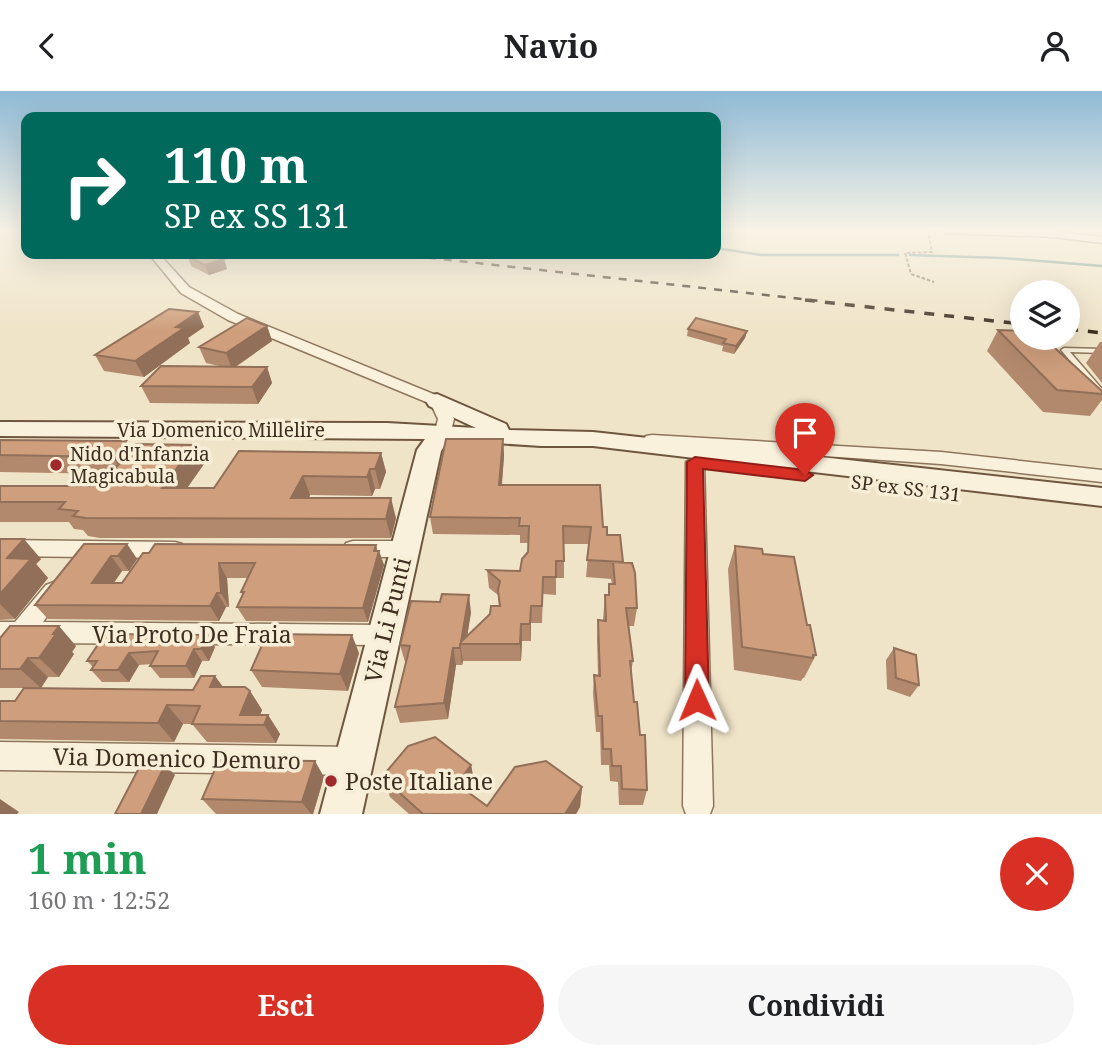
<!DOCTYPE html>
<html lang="it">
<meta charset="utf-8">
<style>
body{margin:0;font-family:"Noto Serif",serif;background:#f6f6f6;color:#202124;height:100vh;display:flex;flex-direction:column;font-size:26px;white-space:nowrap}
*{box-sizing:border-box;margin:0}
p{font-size:23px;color:#757577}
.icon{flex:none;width:38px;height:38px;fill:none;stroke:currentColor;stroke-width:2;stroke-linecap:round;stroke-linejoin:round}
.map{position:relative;height:723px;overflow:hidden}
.panel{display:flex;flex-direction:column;background:#fff;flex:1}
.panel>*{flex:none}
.hud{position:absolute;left:21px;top:21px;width:700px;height:147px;border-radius:14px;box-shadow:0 7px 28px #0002;background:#00695c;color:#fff;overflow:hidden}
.tools{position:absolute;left:1010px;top:189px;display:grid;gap:14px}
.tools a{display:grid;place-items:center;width:70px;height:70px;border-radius:50%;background:#fff;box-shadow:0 7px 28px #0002;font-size:35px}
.pin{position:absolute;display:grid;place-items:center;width:60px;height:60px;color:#fff;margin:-72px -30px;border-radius:50% 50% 50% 0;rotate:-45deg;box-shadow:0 0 7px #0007}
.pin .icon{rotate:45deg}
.me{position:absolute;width:77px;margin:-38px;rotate:359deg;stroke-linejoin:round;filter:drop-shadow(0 0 5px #0008)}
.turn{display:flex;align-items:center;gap:24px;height:147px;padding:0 28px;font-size:32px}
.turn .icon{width:91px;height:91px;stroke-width:2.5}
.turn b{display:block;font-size:49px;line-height:60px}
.round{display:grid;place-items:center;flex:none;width:74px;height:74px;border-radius:37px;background:#f6f6f6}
.headline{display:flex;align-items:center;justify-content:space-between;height:119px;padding:0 28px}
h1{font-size:42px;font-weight:700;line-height:52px;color:#1e9e55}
.cta{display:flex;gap:14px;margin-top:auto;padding:14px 28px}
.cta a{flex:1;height:80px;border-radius:42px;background:#d93025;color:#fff;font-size:28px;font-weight:700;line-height:80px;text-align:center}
.cta a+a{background:#f6f6f6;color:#202124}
header{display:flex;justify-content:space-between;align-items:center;height:91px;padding:0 28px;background:#fff;font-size:32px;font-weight:700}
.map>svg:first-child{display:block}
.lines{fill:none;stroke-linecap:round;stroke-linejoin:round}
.stream{stroke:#6f938a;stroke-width:2.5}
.lane-casing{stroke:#8d765c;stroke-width:3}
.street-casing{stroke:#8d765c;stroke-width:3}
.secondary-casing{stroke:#6f573f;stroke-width:4}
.path{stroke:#8d765c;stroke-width:2;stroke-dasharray:3.5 2;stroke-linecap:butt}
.lane{fill:#faf1dc;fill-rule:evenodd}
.street{fill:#faf1dc;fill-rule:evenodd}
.secondary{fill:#faf1dc;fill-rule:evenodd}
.rail-far1{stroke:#3d2e20;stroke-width:2.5;stroke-dasharray:8 8;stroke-linecap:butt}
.rail{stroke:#3d2e20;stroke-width:3.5;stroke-dasharray:10 10;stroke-linecap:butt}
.wall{fill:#b2896c}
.shaded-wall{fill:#916f58}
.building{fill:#cf9f7d;stroke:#916f58;stroke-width:2}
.route{fill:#d93025;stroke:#8d1f18;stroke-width:2}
.poi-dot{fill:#9e2a2b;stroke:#f7eed8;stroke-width:2.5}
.labels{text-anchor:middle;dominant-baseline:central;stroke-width:7;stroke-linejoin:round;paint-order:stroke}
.street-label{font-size:19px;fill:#3d2e20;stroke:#f7eed8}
.poi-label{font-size:19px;fill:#3d2e20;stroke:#f7eed8;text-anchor:start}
.near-street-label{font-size:23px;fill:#3d2e20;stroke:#f7eed8}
.near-poi-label{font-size:23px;fill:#3d2e20;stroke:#f7eed8;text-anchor:start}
</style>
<header><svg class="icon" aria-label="back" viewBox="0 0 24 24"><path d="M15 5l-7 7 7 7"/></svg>Navio<svg class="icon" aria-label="person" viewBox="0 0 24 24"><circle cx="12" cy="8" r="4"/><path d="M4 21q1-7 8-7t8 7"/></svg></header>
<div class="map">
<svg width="1102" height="723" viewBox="0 0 1102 723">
<rect width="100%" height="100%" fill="#f0e4c8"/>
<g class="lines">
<path class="stream" d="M716 157 761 164H898
M910 164 1002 167 1102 175"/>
<g class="lane-casing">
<path id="lane" d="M1064 257 1102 258V262L1070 261 1102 298V305H1099L1062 260 1061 259Z"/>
</g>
<g class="street-casing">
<path id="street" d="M941 139 1054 140 1102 146V152L1054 146 946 142Z
M149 163H159L189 196 238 223 443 307 454 328 451 340 443 345 437 344 435 340 438 328 431 313 228 229 181 202Z
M652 344 941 361 1102 379V391L941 373 646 353 643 349 646 345Z
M695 365 704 371 713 715 710 723H686L683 715 686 371Z
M0 449 175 451 182 453 185 459 182 465 175 467 0 465Z
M353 450H405L412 452 415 458 412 464 405 466H353L346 464 343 458 346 452Z
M54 491 62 494 65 500 43 531 383 534 391 537 395 544 391 551 383 554 27 552 9 576 0 579V531H15L46 494Z
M0 651 354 656 364 660 368 670 364 680 354 684 0 679Z"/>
</g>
<g class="secondary-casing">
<path id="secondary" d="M437 303 506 333 509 339 593 341 1102 397V415L593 355H541L448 349 441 360 362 723H320L417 359 425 348 0 345V331L387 332 476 337 429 315 426 310 429 305Z"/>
</g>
<path class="path" d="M928 139 932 161 905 162 911 183 934 191"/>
<use href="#lane" class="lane"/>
<use href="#street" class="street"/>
<use href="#secondary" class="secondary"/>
<path class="rail-far1" d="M396 163 820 210"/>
<path class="rail" d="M805 209 1022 233
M1068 238 1102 242"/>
</g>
<path class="wall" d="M188 166 224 168 227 178 209 184 191 175Z
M198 221 204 236 188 247 190 252 144 286 104 280 95 264Z
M267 235 272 250 237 275 267 276 272 292 258 313 150 312 141 295 219 275 206 272 199 256Z
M688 238 747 240 745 247 734 263 722 260 723 255 687 245Z
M998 239 1102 300V309L1090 325 1043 321 987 260Z
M1100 251H1102V292L1086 272Z
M503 348 504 365 502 394 603 436 623 471 637 517 634 535H629L633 570 631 581 634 611 647 699 643 714H619L618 691 610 690 609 674H601L600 641H596L593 602 594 584 598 585 597 547 598 529H603L605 504H608L609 493H612L611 488 586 486 589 453H564V487H556V504L543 503 542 532H531V550H522L521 570H463L462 574H456L448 628 400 632 395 616 406 571H405L400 554 471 521 467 545 499 515 498 504 489 497 487 479 520 480 528 461V452H520V444L433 443 430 426Z
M0 349 131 359 194 354 204 373 187 397H214L381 362 386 381 380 398H375L372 405 310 404 309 407 396 427 391 447H100L88 445 83 439 74 438 69 431H0V395H100L110 383 0 381Z
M0 448 41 468 36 473 48 487 15 528 0 529Z
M127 453 137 468 129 480H122L114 492H122L143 462 376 454 377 460H379L384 474 368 531 246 530 237 516 243 505 241 501 248 487H227L229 516H226L219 530 48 528 35 514Z
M735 455 763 463 807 534 816 564 804 587H803L801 590 734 579 728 478Z
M105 543 215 556 209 570H202L194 587H160L150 575 152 573 139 574 129 591H102L91 579 93 576 87 570Z
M0 547 76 555 72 561 74 563 59 586H48L41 597H0Z
M894 557 919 594 910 606 887 598 886 569Z
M359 562 348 600 262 596 251 579Z
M223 596 250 600 262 619 260 624H268L280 643 276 652 207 651 192 633H183L174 651 0 648V610H15L193 599Z
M471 674 475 695 470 702 487 715 582 696 580 716 576 723H409L390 706 382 686Z
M324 686 313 723H216L202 708Z"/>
<path class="shaded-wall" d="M224 168 227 178 209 184 205 174Z
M198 221 204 236 188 247 190 252 144 286 135 270 176 236Z
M267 235 272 250 232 278 226 262Z
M747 240 745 247 734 263 736 255Z
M267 276 272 292 258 313 252 296Z
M503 348 504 365 500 412 499 394Z
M126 350 136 368 123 383 113 366Z
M194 354 204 373 173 417 162 397Z
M381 362 386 381 380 398 375 378Z
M370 378 375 398 372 405 367 386Z
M303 385 310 404 299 427 291 407Z
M391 407 396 427 391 447 386 428Z
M24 448 41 468 36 473 48 487 15 528 0 513V503L7 467Z
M127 453 137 468 129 480 118 465Z
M376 454 378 463 379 460 384 474 368 531 363 517Z
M111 465 122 480 103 506 92 492Z
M219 472 227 487 229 516 221 502Z
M217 502 226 516 219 530 210 515Z
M469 504 471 521 466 553 461 551Z
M531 515V550L530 533Z
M521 533 522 550 521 570 520 553Z
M59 535 76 555 72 561 74 563 59 586 39 567Z
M208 544 215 556 209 570 201 558Z
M352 544 359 562 348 600 340 583Z
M460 553 463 570 462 574 460 557Z
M453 557 456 574 448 628 444 612Z
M194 558 202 570 194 587 186 575Z
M129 562 139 574 129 591 118 579Z
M28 567 48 586 41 597 20 578Z
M215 585 229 604 210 596Z
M250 600 262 619 256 634 240 624Z
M167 614 183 633 174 651 158 632Z
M268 624 280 643 276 652 264 634Z
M315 670 324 686 313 723H311L302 711Z
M165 674 175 684 157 723H141Z
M471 674 475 695 462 713 457 693Z
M582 696 580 716 576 723H565Z
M0 708 19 721 17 723H0Z"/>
<path class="building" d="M198 163H211L224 168 205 174 188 166Z
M169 218 198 221 176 236 184 237 135 270 95 264Z
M247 227 267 235 226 262 199 256Z
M696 227 747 240 736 255 723 252 726 248 688 238Z
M998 239 1022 240V247H1044L1102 300V303L1057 299Z
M161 275 267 276 252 296 141 295Z
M446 348H503L499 394H600L603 436H607V444H620L623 471 587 469 591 436 563 435 564 470H556V486H543L542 515H531L530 533H521L520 553H460V557H453L444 612 395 616 410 555 400 554 411 510 440 511 442 503 469 504 461 551 490 523 491 515H500L498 499 500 490 487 479 520 480 522 468 528 461 529 435H519L520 427 430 426Z
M0 349 126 350 113 366 0 364Z
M136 353 194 354 162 397H214L239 360 381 362 375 378H370L367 386 303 385 291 407H391L386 428 86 427 73 425 78 420 59 418 65 411H0V395H100Z
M0 448H24L7 467 31 468 0 503Z
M84 453H127L118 465H111L92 492H122L143 462H149L155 453 376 454 374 460H379L363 517 237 516 244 501H241L255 472H219L221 502H217L210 515 35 514Z
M735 455 762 458 763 463 794 466 807 534H810L816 564H813V567L742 556Z
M613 471 632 472 635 482 637 517H626L633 570H630L634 611H637L640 644H645L647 699 622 698 621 675H612L611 658H603L602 625H598L594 584 600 585 598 529 606 530 605 504H609V493H615Z
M10 535H59L53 543H56L39 567H28L20 578H0V547Z
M105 543 208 544 201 558H194L186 575H150L158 560 129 562 118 579H91L97 570H87Z
M267 543 352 544 340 583 251 579Z
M894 557 916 564 919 594 896 587Z
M201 585H215L210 596H245L250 600 240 624H268L264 634 192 633 200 615 167 614 158 632 0 630V610H15L24 597 193 599Z
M435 646 471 674 457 693 487 715 515 676 546 670 582 696 565 723H423L382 686 408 655Z
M219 669 315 670 302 711 202 708Z
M141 673 165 674 141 723H115Z"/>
<linearGradient id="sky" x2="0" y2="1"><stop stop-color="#8fbad6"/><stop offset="0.58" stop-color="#f8f3e6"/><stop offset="1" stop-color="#f8f3e6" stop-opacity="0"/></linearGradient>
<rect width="1102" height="240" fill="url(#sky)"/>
<path class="route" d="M695 366 805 379 813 384 805 390 703 378 709 609 705 617 697 620 688 617 685 609 687 371Z"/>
<g class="poi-dot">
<circle cx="56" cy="374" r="7"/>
<circle cx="331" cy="690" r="7"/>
</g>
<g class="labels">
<g class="street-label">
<text x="221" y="339">Via Domenico Millelire</text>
<text transform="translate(906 397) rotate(7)">SP ex SS 131</text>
</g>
<g class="poi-label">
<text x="70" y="363">Nido d'Infanzia<tspan x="70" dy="22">Magicabula</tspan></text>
</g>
<g class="near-street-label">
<text transform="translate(387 529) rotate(-76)">Via Li Punti</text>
<text x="192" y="543">Via Proto De Fraia</text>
<text transform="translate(177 667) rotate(1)">Via Domenico Demuro</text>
</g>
<g class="near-poi-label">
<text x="345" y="690">Poste Italiane</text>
</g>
</g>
</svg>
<div class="tools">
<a><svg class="icon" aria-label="layers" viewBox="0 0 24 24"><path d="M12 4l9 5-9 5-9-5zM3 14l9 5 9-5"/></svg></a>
</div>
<div class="pin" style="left:805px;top:384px;background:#d93025"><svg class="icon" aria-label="arrive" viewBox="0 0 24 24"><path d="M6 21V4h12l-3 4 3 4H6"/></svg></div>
<svg class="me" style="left:697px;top:609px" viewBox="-20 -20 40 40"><path d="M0-17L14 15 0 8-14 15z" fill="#d93025" stroke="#fff" stroke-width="4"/></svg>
<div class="hud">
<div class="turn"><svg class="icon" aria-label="right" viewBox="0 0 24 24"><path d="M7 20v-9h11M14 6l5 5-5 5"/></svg><div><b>110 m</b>SP ex SS 131</div></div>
</div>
</div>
<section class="panel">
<div class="headline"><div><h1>1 min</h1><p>160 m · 12:52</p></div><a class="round" style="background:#d93025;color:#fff"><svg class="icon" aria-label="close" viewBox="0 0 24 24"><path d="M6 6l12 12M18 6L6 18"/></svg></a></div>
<div class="cta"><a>Esci</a><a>Condividi</a></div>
</section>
